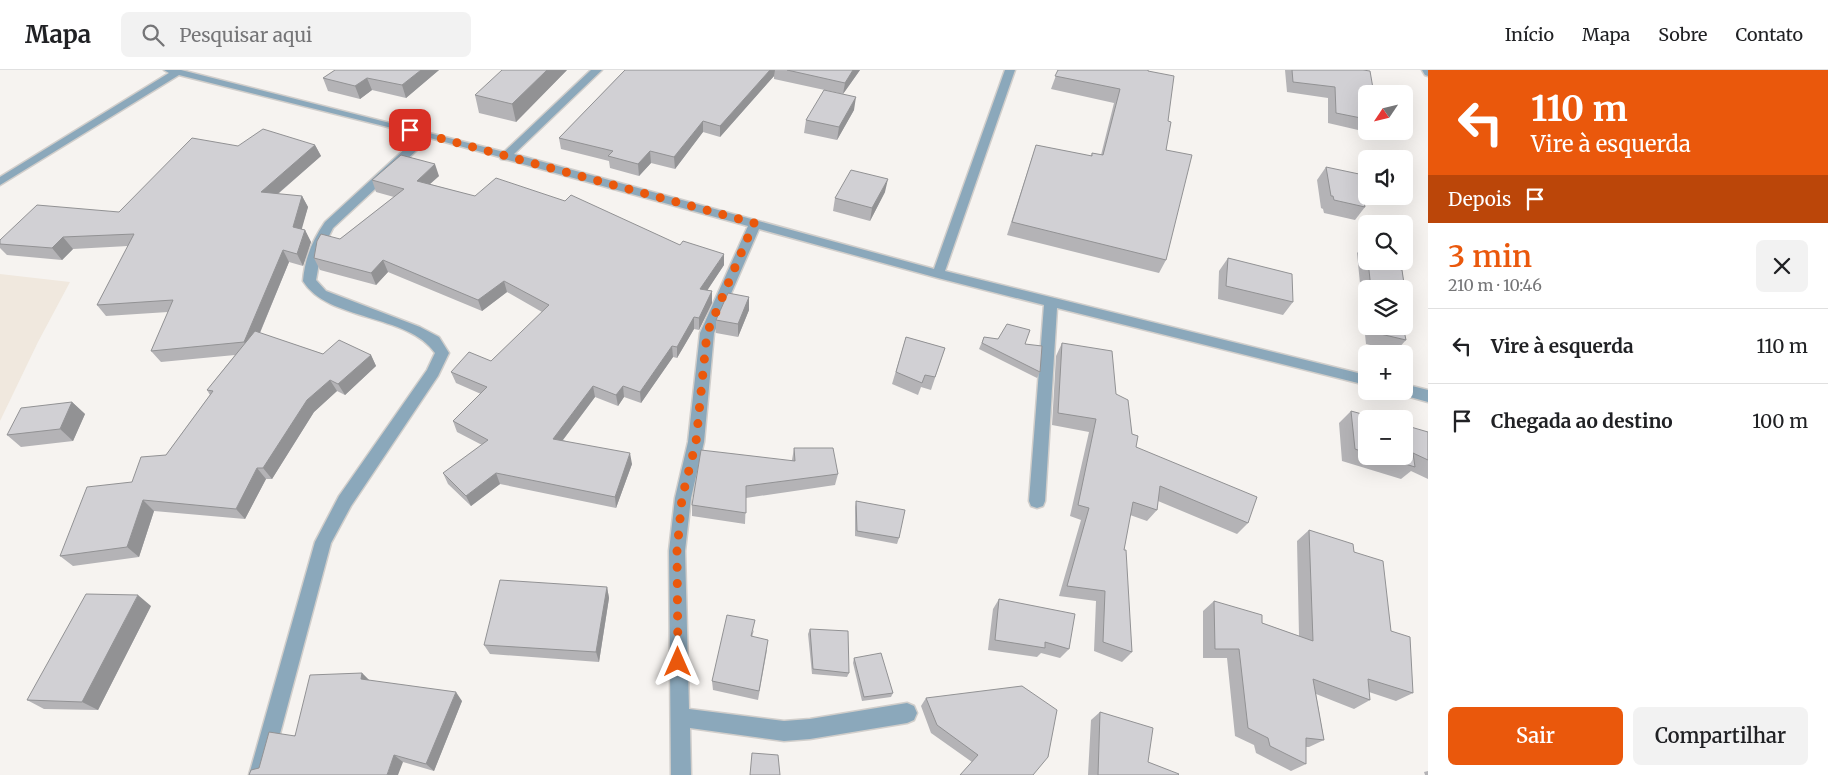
<!DOCTYPE html>
<html lang="pt">
<meta charset="utf-8">
<style>
body{margin:0;font-family:Merriweather,serif;background:#f2f2f2;color:#202124;height:100vh;display:flex;flex-direction:column;font-size:19px;white-space:nowrap}
*{box-sizing:border-box;margin:0}
p{font-size:16px;color:#757577}
.icon{flex:none;width:28px;height:28px;fill:none;stroke:currentColor;stroke-width:2;stroke-linecap:round;stroke-linejoin:round}
.map{position:relative;flex:1;overflow:hidden}
.drawer{display:flex;flex-direction:column;background:#fff;width:400px}
.drawer>*{flex:none}
.banner{background:#ea580c;color:#fff;overflow:hidden}
.needle{width:32px;rotate:235deg}
.buttons{position:absolute;left:1358px;top:15px;display:grid;gap:10px}
.buttons a{display:grid;place-items:center;width:55px;height:55px;border-radius:8px;background:#fff;box-shadow:0 5px 20px #0002;font-size:25px}
.pin{position:absolute;display:grid;place-items:center;width:42px;height:42px;color:#fff;margin:-21px;border-radius:10px;box-shadow:0 2px 8px #0006}
.me{position:absolute;width:55px;margin:-28px;rotate:0deg;stroke-linejoin:round;filter:drop-shadow(0 0 4px #0008)}
.turn{display:flex;align-items:center;gap:18px;height:105px;padding:0 20px;font-size:22px}
.turn .icon{width:65px;height:65px;stroke-width:2.5}
.turn b{display:block;font-size:35px;line-height:42px}
.then{display:flex;align-items:center;height:48px;padding:0 20px;background:#0003;gap:10px;font-size:19px}
.round{display:grid;place-items:center;flex:none;width:52px;height:52px;border-radius:8px;background:#f2f2f2}
.summary{display:flex;align-items:center;justify-content:space-between;height:85px;padding:0 20px}
h1{font-size:30px;font-weight:600;line-height:38px;color:#ea580c}
.cta{display:flex;gap:10px;margin-top:auto;padding:10px 20px}
.cta a{flex:1;height:58px;border-radius:8px;background:#ea580c;color:#fff;font-size:20px;font-weight:600;line-height:58px;text-align:center}
.cta a+a{background:#f2f2f2;color:#202124}
ul{padding:0;list-style:none}
li{display:flex;align-items:center;gap:15px;height:75px;padding:0 20px;border-top:1px solid #e0e0e0}
li div{flex:1}
li b{display:block;font-size:19px}
li em{font-style:normal}
header{display:flex;align-items:center;gap:30px;box-sizing:border-box;height:70px;padding:0 25px;background:#fff;border-bottom:1px solid #e0e0e0}
header strong{font-size:24px}
nav{display:flex;gap:28px;margin-inline-start:auto;font-size:18px}
.search{width:350px;height:45px;background:#f2f2f2;display:flex;align-items:center;gap:12px;box-sizing:border-box;padding:0 18px;border-radius:8px;color:#757577;font-size:19px}
main{display:flex;flex:1;min-height:0}
.map>svg:first-child{display:block}
.built{fill:#f0e8de}
.lines{fill:none;stroke-linecap:round;stroke-linejoin:round}
.minor-casing{stroke:#d1cecb;stroke-width:3}
.minor{fill:#8ba8bb;fill-rule:evenodd}
.wall{fill:#b4b3b6}
.shaded-wall{fill:#929294}
.building{fill:#d1d0d4;stroke:#929294}
.route{stroke:#ea580c;stroke-width:9;stroke-dasharray:0 16.2}
</style>
<header>
<strong>Mapa</strong>
<div class="search"><svg class="icon" aria-label="search" viewBox="0 0 24 24"><circle cx="10" cy="10" r="6"/><path d="M15 15l6 6"/></svg>Pesquisar aqui</div>
<nav><a>Início</a><a>Mapa</a><a>Sobre</a><a>Contato</a></nav>
</header>
<main>
<div class="map">
<svg width="1428" height="705" viewBox="0 0 1428 705">
<rect width="100%" height="100%" fill="#f6f3f0"/>
<path class="built" d="M0 204 70 212 38 272 0 351Z"/>
<g class="lines">
<g class="minor-casing">
<path id="minor" d="M164 0H181L504 82 591 0H602L514 84 934 199 1005 0H1015L945 201 1366 305V315L1057 238 1045 431 1043 436 1037 438 1031 436 1029 431 1044 235 938 208 759 159 714 263 704 372 691 428 685 481 689 639 784 651 810 649 907 633 914 636 917 643 914 650 907 653 810 669 784 671 690 658 691 705H671L669 481 675 428 688 372 700 263 748 156 508 90 501 89 500 87 430 68 333 158 321 182 316 210 326 221 420 257 439 267 449 283 438 306 351 436 331 473 269 705H249L315 472 339 426 427 300 435 283C409 244 327 251 303 211 305 188 312 171 325 152L420 65 179 5 0 115V107L169 3Z
M1422 0H1428V6L1425 5Z
M1404 314 1428 320V332L1399 324 1397 321H1404Z"/>
</g>
<use href="#minor" class="minor"/>
</g>
<path class="wall" d="M335 0H439L406 28 372 20 360 29 328 21 323 8Z
M567 0 516 52 479 43 475 25Z
M625 0H860L843 24 774 9V6L720 67 703 62 675 99 651 93 639 106 610 98 609 91 561 79 559 68Z
M1058 0 1148 1 1168 51 1166 80V190L1159 203 1007 165 1036 75 1091 86 1092 83 1101 85 1114 33 1051 19Z
M1285 0H1363L1366 24V61H1372L1371 63 1328 53V28L1287 22Z
M854 40 837 70 804 63 806 50Z
M315 75 321 86 278 124 302 126 308 137 301 159 305 160 311 172 303 196 289 192 260 263 323 284 371 285 376 296 345 325 337 321 314 342 272 409H266L245 449 154 441 139 487 73 496 60 486 132 412 166 385 210 325 207 320 235 285 161 292 151 281 168 242 106 246 97 235 128 176 73 179 62 190 7 185 0 178V170L119 142 238 76Z
M1326 97 1365 137 1355 150 1324 143 1323 139 1321 138 1317 110Z
M439 106 430 114 724 195 707 220 712 221V233L699 260 694 259 677 288 673 287 641 333 624 327 618 336 595 327 563 370 632 394 616 438 500 414 471 436 448 414 443 403 482 375 457 362 453 351 481 324 456 313 451 302 491 291 542 242 507 222 482 241 388 202 376 215 320 200 314 188 340 169 394 127 376 122 372 110Z
M885 122 870 151 833 141 835 128Z
M1366 173V191H1389L1390 197 1402 200 1406 227 1404 229V219H1366V256H1403L1406 270 1396 281 1366 274 1357 183Z
M1228 188 1293 232 1283 245 1218 229 1219 201Z
M749 227V240L738 267 716 263V250Z
M906 267 945 278 931 320 921 317 918 325 892 314Z
M984 267 1025 274 1040 302 1037 308 979 279Z
M1062 273 1116 324 1132 364 1136 377 1248 453 1237 464 1158 431 1157 440 1147 451 1130 445 1124 480 1132 582 1122 592 1094 581 1096 531 1059 526 1081 450 1070 446 1089 362 1052 355 1056 286Z
M72 332 85 344 73 371 21 377 7 365Z
M1351 341 1366 349V386H1404L1428 362V409L1411 401 1401 409 1342 391 1339 353Z
M794 378 838 404 835 415 746 428 745 454 692 446V435L792 390Z
M856 431 899 468 897 474 855 466V437Z
M1309 460 1354 482 1391 561 1413 623 1396 631 1369 622 1370 630 1354 639 1316 624 1324 670 1309 677H1306V694L1291 701 1256 683 1254 675 1235 666 1227 588H1203V541L1214 531 1262 553 1299 566 1297 471Z
M607 517 609 528 599 592 490 584 484 575Z
M999 529 1069 579 1060 588 1041 583 1037 587 988 580 993 539Z
M151 536 98 640 44 639 27 630Z
M810 559 849 603 847 607 812 604 808 564Z
M754 560 752 567 767 580 758 630 713 620 712 611Z
M854 588 893 623 891 627 862 631 853 593Z
M362 603 370 611 462 631 434 701 403 692 259 698Z
M926 628 1033 705 972 692 931 663 921 636Z
M1100 642 1148 692 1178 705H1088L1091 650Z
M1428 701V705H1425L1424 702Z"/>
<path class="shaded-wall" d="M421 0H439L406 28 402 15Z
M547 0H567L516 52 512 34Z
M770 0H775L774 6 720 67V56Z
M853 0H860L843 24 845 13Z
M367 8 372 20 360 29 355 16Z
M856 27 854 40 837 70 839 57Z
M703 51V62L675 99 674 87Z
M315 75 321 86 267 133 261 122Z
M650 81 651 93 639 106 638 94Z
M435 94 439 106 421 122 417 111Z
M888 109 885 122 870 151 872 138Z
M302 126 308 137 299 169 293 157Z
M305 160 311 172 303 196 297 184Z
M63 167 73 179 62 190 52 178Z
M283 180 289 192 251 284 244 272Z
M724 184V195L701 230 700 219Z
M383 190 388 202 376 215 371 203Z
M504 211 507 222 482 241 478 230Z
M712 221V233L699 260V248Z
M749 227V240L738 267V254Z
M694 247V259L677 288V277Z
M672 276 673 287 641 333 640 322Z
M371 285 376 296 345 325 338 314Z
M330 310 337 321 314 342 272 409 263 398 307 330Z
M593 316 595 327 556 379 553 369Z
M623 316 624 327 618 336 616 325Z
M72 332 85 344 73 371 60 359Z
M630 383 632 394 616 438 615 427Z
M257 398 266 409 245 449 236 439Z
M496 403 500 414 471 436 466 426Z
M143 430 154 441 139 487 127 477Z
M607 517 609 528 599 592 596 582Z
M138 525 151 536 98 640 82 632Z
M362 603 371 612 361 609Z
M456 622 462 631 434 701 426 694Z
M394 685 403 692 398 705H387Z"/>
<path class="building" d="M335 0H421L402 15 367 8 355 16 323 8Z
M502 0H547L512 34 475 25Z
M625 0H770L720 56 703 51 674 87 650 81 638 94 608 86 613 81 559 68Z
M787 0H853L845 13Z
M1058 0H1148V1L1174 6 1168 51 1171 52 1166 80 1192 85 1166 190 1012 152 1036 75 1092 86V83L1103 85 1120 19 1055 6Z
M1292 0H1363L1370 1 1374 24H1366V49L1336 43 1335 17 1293 12Z
M824 20 856 27 839 57 806 50Z
M263 59 315 75 261 122 302 126 293 157 305 160 297 184 283 180 244 272 151 281 173 230 97 235 134 164 63 167 52 178 0 174V170L37 135 119 142 192 68 238 76Z
M401 85 435 94 417 111 475 126 496 108 565 131 571 125 680 175 683 171 724 184 700 219 712 221 699 248 694 247 677 277 672 276 640 322 623 316 616 325 593 316 553 369 630 383 615 427 496 403 466 426 443 403 488 370 453 351 487 317 451 302 469 282 491 291 549 235 504 211 478 230 383 190 371 203 314 188 317 171 321 164 340 169 404 119 372 110Z
M1326 97 1359 104 1365 137 1334 130 1333 126H1331Z
M851 100 888 109 872 138 835 128Z
M1228 188 1292 204 1293 232 1226 216Z
M1368 191H1389L1390 197 1402 200 1406 227 1404 226V219H1371Z
M728 223 749 227 738 254 716 250Z
M1007 254 1030 260 1025 274 1042 276 1040 302 982 273 984 267 998 269Z
M1375 256H1403L1406 270 1376 263Z
M255 261 323 284 339 270 371 285 338 314 330 310 307 330 263 398H257L236 439 143 430 127 477 60 486 87 417 132 412 141 387 166 385 213 321 207 320Z
M906 267 945 278 935 307 925 305 922 313 896 302Z
M1062 273 1112 281 1116 324 1128 330 1132 364 1138 366 1136 377 1257 427 1248 453 1160 416 1157 440 1133 432 1124 480H1126L1132 582 1103 572 1105 521 1067 516 1089 438 1078 435 1096 349 1058 343Z
M72 332 60 359 7 365 21 338Z
M1351 341 1380 349H1366V383L1355 379Z
M1404 355 1428 362V390L1413 383 1415 397 1379 386H1404Z
M794 378H833L838 404 746 416V443L692 435 701 380 795 391Z
M856 431 905 440 899 468 857 461Z
M1309 460 1353 474 1354 482 1383 491 1391 561 1410 567 1413 623 1368 609 1370 630 1313 609 1324 670 1306 668V694L1270 676 1268 668 1248 658 1239 579H1215L1214 531 1262 545V553L1313 571Z
M500 510 607 517 596 582 484 575Z
M86 524 138 525 82 632 27 630Z
M999 529 1075 544 1069 579 1045 572V578L995 570Z
M727 545 755 550 751 566 768 570 759 621 712 611Z
M810 559 848 561 849 603 813 599Z
M881 583 893 623 864 627 854 588Z
M362 603 361 609 456 622 426 694 394 685 387 705H249L251 700 259 698 269 662 295 666 310 605Z
M1022 616 1057 640 1048 687 1033 705H960L978 685 937 655 926 628Z
M1100 642 1153 658 1148 692 1179 704 1178 705H1098Z
M752 683 778 685 780 705H750Z"/>
<g class="lines">
<path class="route" d="M410 60 754 153 707 263 696 372 682 428 677 481 678 592"/>
</g>
</svg>
<div class="buttons">
<a><svg class="needle" viewBox="-14 -14 28 28"><path d="M0-13l5 13h-10z" fill="#e53935"/><path d="M0 13l5-13h-10z" fill="#757577"/></svg></a>
<a><svg class="icon" aria-label="sound" viewBox="0 0 24 24"><path d="M4 9h4l5-4v14l-5-4H4zM17 9q2 3 0 6"/></svg></a>
<a><svg class="icon" aria-label="search" viewBox="0 0 24 24"><circle cx="10" cy="10" r="6"/><path d="M15 15l6 6"/></svg></a>
<a><svg class="icon" aria-label="layers" viewBox="0 0 24 24"><path d="M12 4l9 5-9 5-9-5zM3 14l9 5 9-5"/></svg></a>
<a>+</a>
<a>−</a>
</div>
<div class="pin" style="left:410px;top:60px;background:#d93025"><svg class="icon" aria-label="arrive" viewBox="0 0 24 24"><path d="M6 21V4h12l-3 4 3 4H6"/></svg></div>
<svg class="me" style="left:678px;top:592px" viewBox="-20 -20 40 40"><path d="M0-17L14 15 0 8-14 15z" fill="#ea580c" stroke="#fff" stroke-width="4"/></svg>
</div>
<section class="drawer">
<div class="banner">
<div class="turn"><svg class="icon" aria-label="left" viewBox="0 0 24 24"><path d="M17 20v-9H6M10 6l-5 5 5 5"/></svg><div><b>110 m</b>Vire à esquerda</div></div>
<div class="then">Depois<svg class="icon" aria-label="arrive" viewBox="0 0 24 24"><path d="M6 21V4h12l-3 4 3 4H6"/></svg></div>
</div>
<div class="summary"><div><h1>3 min</h1><p>210 m · 10:46</p></div><a class="round"><svg class="icon" aria-label="close" viewBox="0 0 24 24"><path d="M6 6l12 12M18 6L6 18"/></svg></a></div>
<ul>
<li><svg class="icon" aria-label="left" viewBox="0 0 24 24"><path d="M17 20v-9H6M10 6l-5 5 5 5"/></svg><div><b>Vire à esquerda</b></div><em>110 m</em></li>
<li><svg class="icon" aria-label="arrive" viewBox="0 0 24 24"><path d="M6 21V4h12l-3 4 3 4H6"/></svg><div><b>Chegada ao destino</b></div><em>100 m</em></li>
</ul>
<div class="cta"><a>Sair</a><a>Compartilhar</a></div>
</section>
</main>
